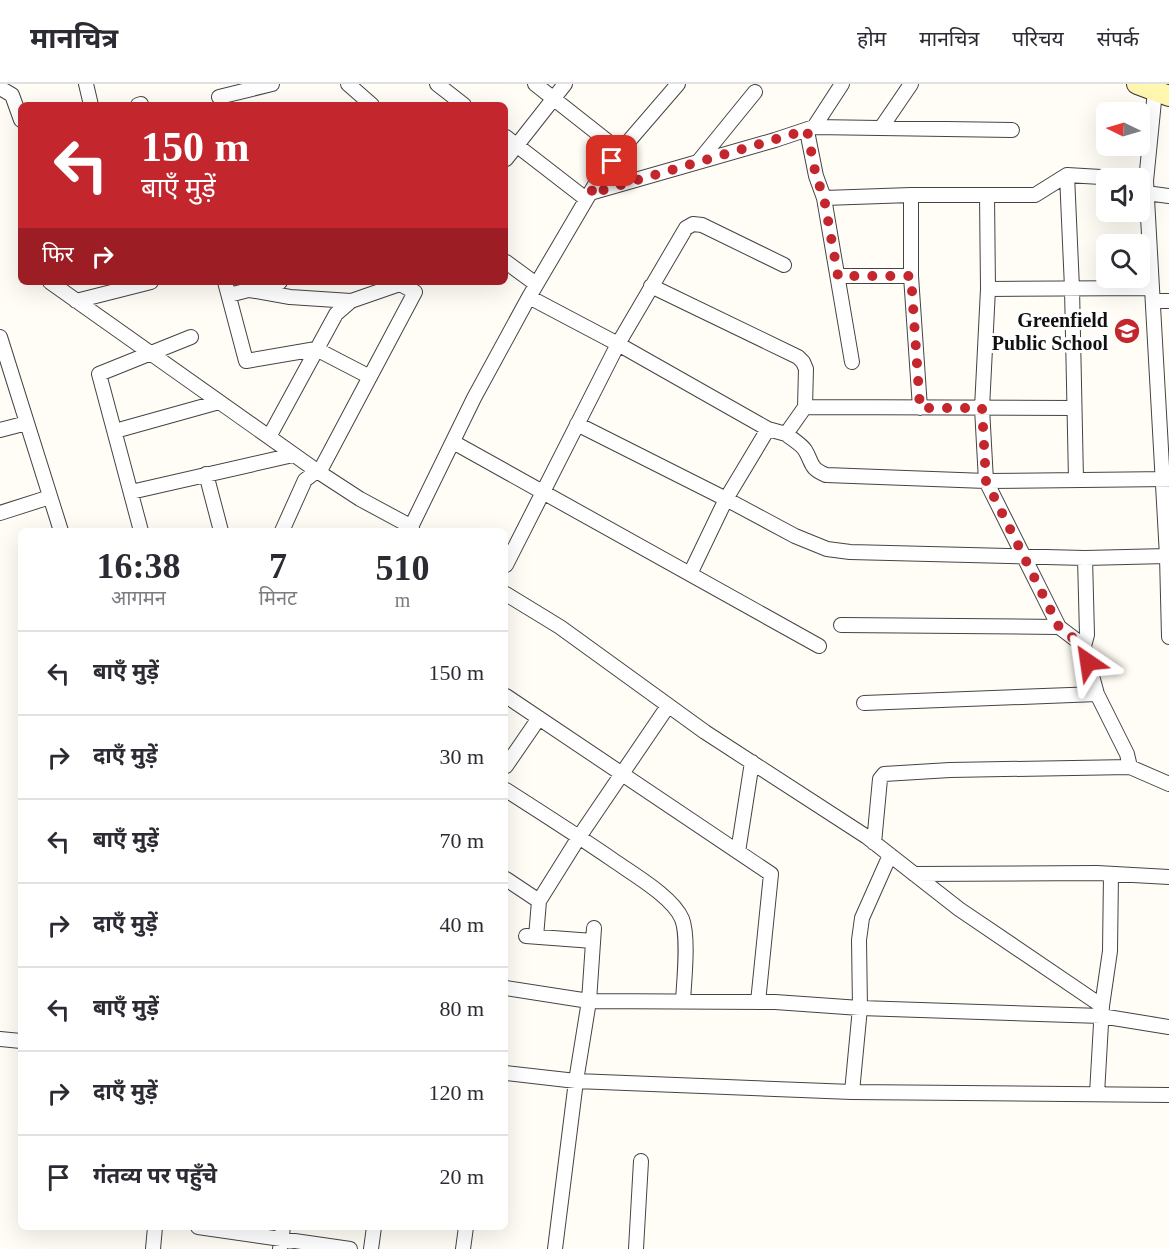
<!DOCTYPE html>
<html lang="hi">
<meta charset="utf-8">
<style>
body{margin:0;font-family:"Times New Roman","Noto Sans Devanagari",serif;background:#f7f7f7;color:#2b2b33;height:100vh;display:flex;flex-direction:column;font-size:22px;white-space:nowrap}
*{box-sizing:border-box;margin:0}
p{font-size:20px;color:#7c7c81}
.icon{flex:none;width:33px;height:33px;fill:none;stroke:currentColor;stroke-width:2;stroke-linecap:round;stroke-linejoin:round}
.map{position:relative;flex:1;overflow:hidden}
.drawer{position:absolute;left:18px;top:444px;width:490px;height:702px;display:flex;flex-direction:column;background:#fff;border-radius:9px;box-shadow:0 6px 24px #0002}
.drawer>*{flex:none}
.banner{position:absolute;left:18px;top:18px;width:490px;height:183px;border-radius:9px;box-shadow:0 6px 24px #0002;background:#c4262e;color:#fff;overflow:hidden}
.needle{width:39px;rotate:275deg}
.fabs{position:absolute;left:1096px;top:18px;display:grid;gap:12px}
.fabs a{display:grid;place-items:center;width:54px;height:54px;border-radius:9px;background:#fff;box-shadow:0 6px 24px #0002;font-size:30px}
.pin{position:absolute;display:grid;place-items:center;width:51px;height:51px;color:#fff;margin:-26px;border-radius:12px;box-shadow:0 3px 9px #0006}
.me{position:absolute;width:66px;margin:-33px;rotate:328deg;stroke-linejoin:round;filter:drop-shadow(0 0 4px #0008)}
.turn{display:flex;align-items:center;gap:21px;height:126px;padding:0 24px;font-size:27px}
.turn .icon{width:78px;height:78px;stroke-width:2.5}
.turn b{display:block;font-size:42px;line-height:51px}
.then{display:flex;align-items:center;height:57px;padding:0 24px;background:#0003;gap:12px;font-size:22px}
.eta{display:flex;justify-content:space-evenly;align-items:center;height:102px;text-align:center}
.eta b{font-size:36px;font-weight:700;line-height:42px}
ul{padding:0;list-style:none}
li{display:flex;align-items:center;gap:18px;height:84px;padding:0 24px;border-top:2px solid #e1e1e2}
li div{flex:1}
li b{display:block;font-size:22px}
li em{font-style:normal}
header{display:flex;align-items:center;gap:36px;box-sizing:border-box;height:84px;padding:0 30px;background:#fff;border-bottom:2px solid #e1e1e2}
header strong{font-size:28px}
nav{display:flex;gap:33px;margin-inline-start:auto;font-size:21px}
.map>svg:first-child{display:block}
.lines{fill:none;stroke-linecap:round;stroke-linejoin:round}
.street-casing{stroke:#444;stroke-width:16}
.secondary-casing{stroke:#333;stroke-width:22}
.street{stroke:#fff;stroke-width:14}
.secondary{stroke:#fff6b0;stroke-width:20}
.route{stroke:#c4262e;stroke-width:10;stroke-dasharray:0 18}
.labels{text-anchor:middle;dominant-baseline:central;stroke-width:6;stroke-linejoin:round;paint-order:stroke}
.poi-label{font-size:20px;font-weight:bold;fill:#111;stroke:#fff;text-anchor:end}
</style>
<header>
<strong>मानचित्र</strong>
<nav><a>होम</a><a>मानचित्र</a><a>परिचय</a><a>संपर्क</a></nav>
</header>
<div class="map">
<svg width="1169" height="1165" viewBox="0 0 1169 1165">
<rect width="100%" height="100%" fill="#fffdf5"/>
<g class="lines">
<g class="street-casing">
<path id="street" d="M86 0 91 21
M348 0 372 21
M437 0 464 21
M535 0 620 67
M0 4 12 11 21 36
M1155 7 1146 97 1167 472 1169 553
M219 13 272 0
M138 21 141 20
M814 43 842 0
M881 44 911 0
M807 47 816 92 824 114 911 111H1035L1067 91 1118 94
M506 53 586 115
M506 75 565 0
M698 78 755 8
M1067 91 1072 204 1076 396
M590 109 775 56 814 43 1012 46
M1146 109 1169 112
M911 111V192L920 324
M987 111 988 205 982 324 986 397 1059 543 1084 562
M824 114 852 278
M506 178 536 200
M838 192H911
M50 198 317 387 360 415 412 443
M225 198 246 277 316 265 370 293
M651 202 798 273 803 278 806 285 805 323 786 350C792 355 801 360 805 366 813 379 809 384 826 391L986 397 1169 395
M988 205 1152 204
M250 206 290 213 351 217
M229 211 280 198
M529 213 618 260 768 345 786 350
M76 217 151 198
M1153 217H1169
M0 253 61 447
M805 323 1074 324
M577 340 726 415 795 452 827 465 850 468 1085 474 1167 472
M0 346 27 339
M115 347 219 318
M269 353 336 230 351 217 400 200 415 208 322 383 305 396 282 447
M453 358 819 562
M206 390 221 447
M131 408 293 371
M0 429 50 413
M141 447 99 290 191 253
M409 447 474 314 529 213 603 87 678 0
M1085 474 1087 551 1084 562 1097 610 1127 670 1130 683
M506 481 618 260 686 144 693 140 702 141 784 181
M690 490 726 415 768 345
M506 510 560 543 705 648 867 753 959 825 1102 922 1097 1010
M841 541 1059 543
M506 612 771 790 758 918
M864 619 1097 610
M506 682 539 634
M506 706C542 729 578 752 613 776 633 790 673 813 682 835 689 853 684 897 683 917
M874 759 880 695 884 690 950 686 1130 683 1169 700
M738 768 752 678
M914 790 1097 789 1169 793
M506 795 539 817
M526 852 593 857
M536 853 539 817 579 753 668 622
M506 904 589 917 775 918 860 924 1101 932 1169 943
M1102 922 1110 867 1111 790
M0 955 21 957
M506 989 576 997 852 1008 1169 1011
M852 1008 860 924 859 856 862 834 890 771
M198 1143 350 1165
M153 1165 155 1143
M280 1165 283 1143
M371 1165 374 1143
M463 1165 466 1143
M555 1165 576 997 589 917 594 844
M636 1165 641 1077"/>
</g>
<g class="secondary-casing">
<path id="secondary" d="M1137 0 1169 12"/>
</g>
<use href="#street" class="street"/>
<use href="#secondary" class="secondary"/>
</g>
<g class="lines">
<path class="route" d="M612 77 603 87 590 110 807 46 816 92 824 114 838 192H911L920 324H982L986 397 1059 543 1083 562 1088 578"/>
</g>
<defs>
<g id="school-disc" transform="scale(1.35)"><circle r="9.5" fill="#c4262e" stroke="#fff"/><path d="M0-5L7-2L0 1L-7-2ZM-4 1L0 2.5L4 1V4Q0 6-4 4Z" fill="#fff"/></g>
</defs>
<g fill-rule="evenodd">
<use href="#school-disc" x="1127" y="247"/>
</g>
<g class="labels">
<g class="poi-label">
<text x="1108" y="236">Greenfield<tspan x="1108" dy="23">Public School</tspan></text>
</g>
</g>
</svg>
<div class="fabs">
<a><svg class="needle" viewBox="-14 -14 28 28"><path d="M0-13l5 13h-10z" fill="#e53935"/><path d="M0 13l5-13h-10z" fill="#7c7c81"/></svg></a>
<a><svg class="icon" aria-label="sound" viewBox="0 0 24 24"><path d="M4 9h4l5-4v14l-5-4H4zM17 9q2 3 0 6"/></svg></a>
<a><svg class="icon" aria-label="search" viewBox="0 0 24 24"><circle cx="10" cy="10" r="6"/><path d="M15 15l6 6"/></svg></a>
</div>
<div class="pin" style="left:612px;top:77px;background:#d93025"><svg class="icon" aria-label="arrive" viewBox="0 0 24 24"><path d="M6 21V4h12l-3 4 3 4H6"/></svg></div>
<svg class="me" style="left:1088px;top:578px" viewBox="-20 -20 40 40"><path d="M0-17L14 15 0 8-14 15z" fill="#c4262e" stroke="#fff" stroke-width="4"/></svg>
<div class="banner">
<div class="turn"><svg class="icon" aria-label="left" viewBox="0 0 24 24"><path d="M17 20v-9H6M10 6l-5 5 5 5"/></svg><div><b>150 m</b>बाएँ मुड़ें</div></div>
<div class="then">फिर<svg class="icon" aria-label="right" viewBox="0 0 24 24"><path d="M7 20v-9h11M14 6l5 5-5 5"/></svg></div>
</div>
<section class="drawer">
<div class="eta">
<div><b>16:38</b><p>आगमन</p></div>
<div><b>7</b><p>मिनट</p></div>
<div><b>510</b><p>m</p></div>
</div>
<ul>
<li><svg class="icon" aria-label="left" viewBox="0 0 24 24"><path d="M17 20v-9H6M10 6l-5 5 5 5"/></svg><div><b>बाएँ मुड़ें</b></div><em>150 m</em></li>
<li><svg class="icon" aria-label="right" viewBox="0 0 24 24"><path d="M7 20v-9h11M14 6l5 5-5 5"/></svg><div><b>दाएँ मुड़ें</b></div><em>30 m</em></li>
<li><svg class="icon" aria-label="left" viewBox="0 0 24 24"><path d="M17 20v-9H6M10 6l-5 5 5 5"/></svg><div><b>बाएँ मुड़ें</b></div><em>70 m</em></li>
<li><svg class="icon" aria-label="right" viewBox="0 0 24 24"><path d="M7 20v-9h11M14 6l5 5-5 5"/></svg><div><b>दाएँ मुड़ें</b></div><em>40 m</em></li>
<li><svg class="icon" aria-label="left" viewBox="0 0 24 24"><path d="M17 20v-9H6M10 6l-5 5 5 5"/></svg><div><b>बाएँ मुड़ें</b></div><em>80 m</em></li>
<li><svg class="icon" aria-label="right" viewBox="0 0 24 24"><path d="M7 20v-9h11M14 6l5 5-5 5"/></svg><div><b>दाएँ मुड़ें</b></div><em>120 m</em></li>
<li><svg class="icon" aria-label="arrive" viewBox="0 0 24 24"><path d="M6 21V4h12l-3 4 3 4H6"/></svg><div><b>गंतव्य पर पहुँचे</b></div><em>20 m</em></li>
</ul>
</section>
</div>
